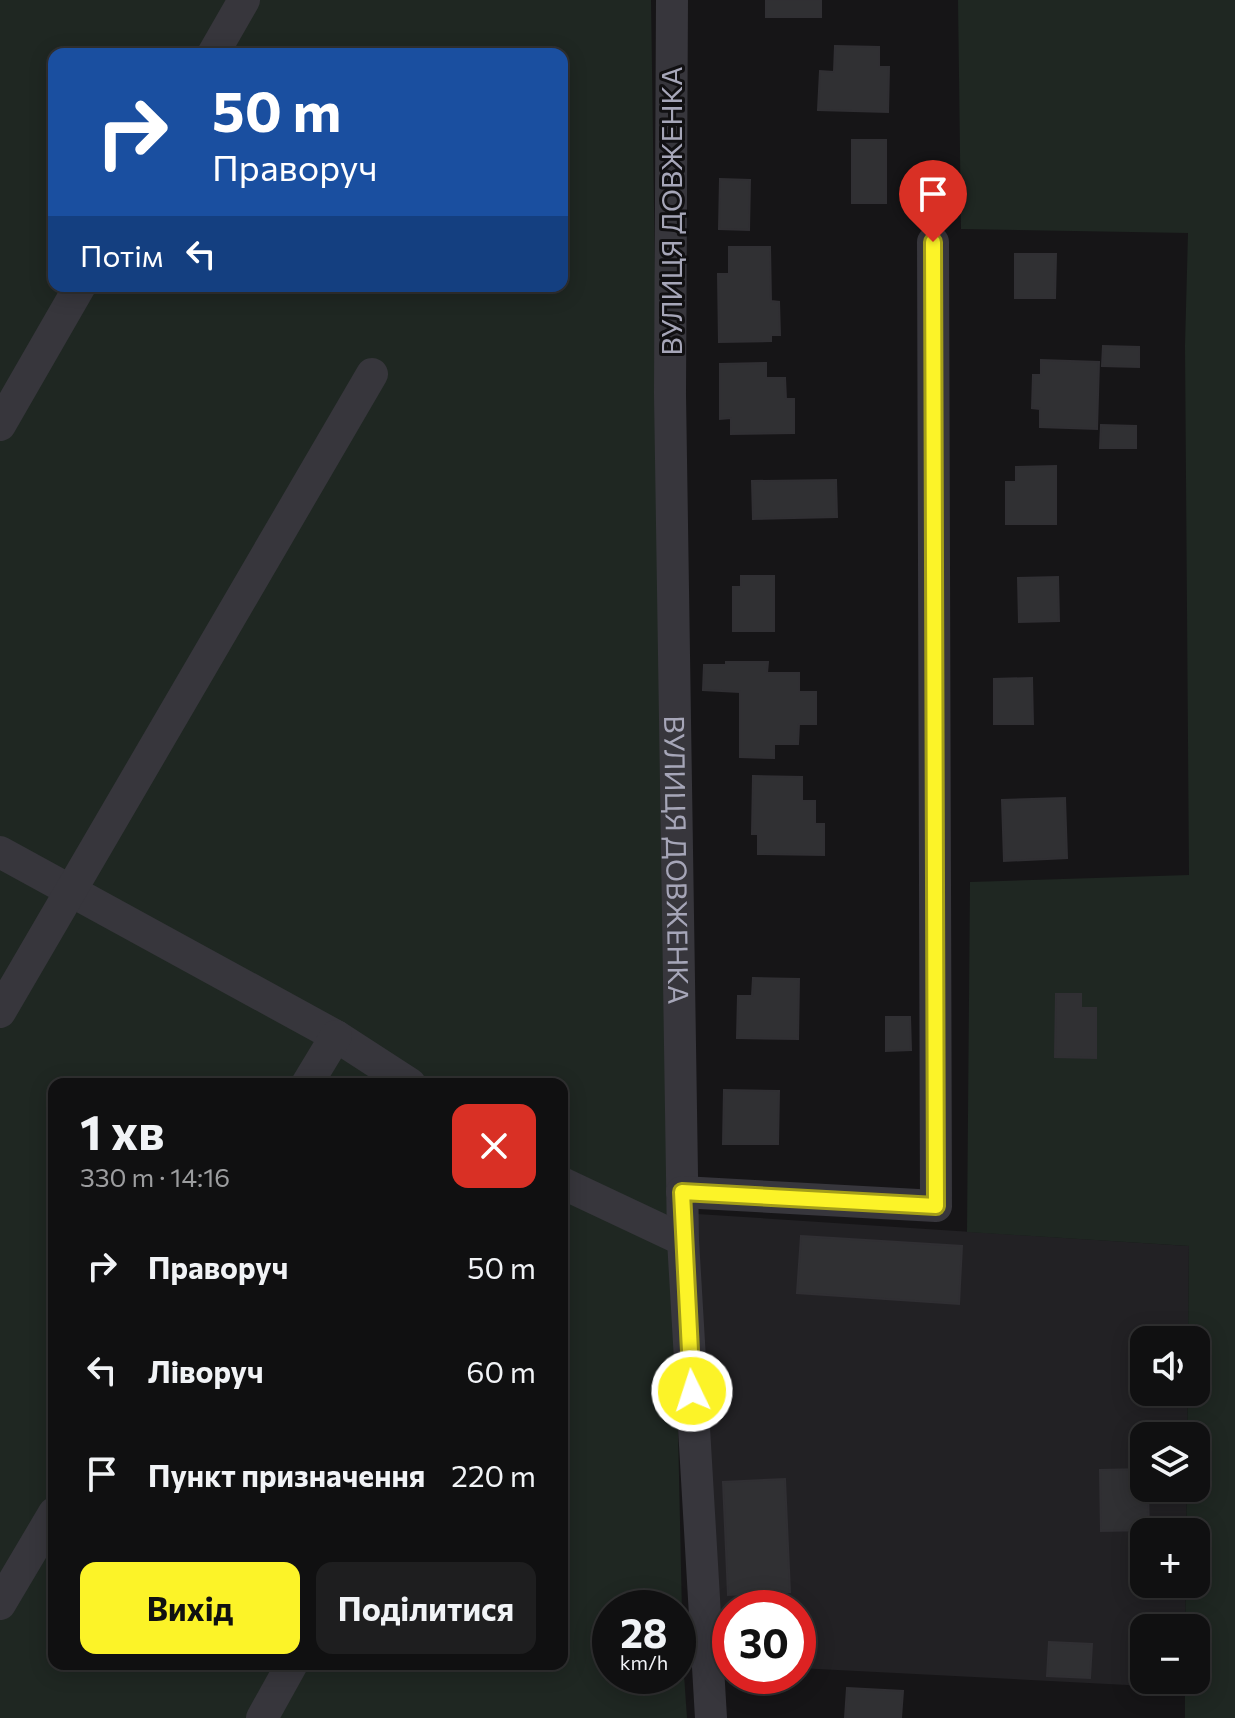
<!DOCTYPE html>
<html lang="uk">
<meta charset="utf-8">
<style>
body{margin:0;font-family:Commissioner,sans-serif;background:#1e1e1f;color:#f1f3f6;height:100vh;display:flex;flex-direction:column;font-size:30px;white-space:nowrap}
*{box-sizing:border-box;margin:0}
p{font-size:26px;color:#9c9d9f}
.icon{flex:none;width:44px;height:44px;fill:none;stroke:currentColor;stroke-width:2;stroke-linecap:round;stroke-linejoin:round}
.map{position:relative;flex:1;overflow:hidden}
.panel{position:absolute;left:48px;top:1078px;width:520px;height:592px;display:flex;flex-direction:column;background:#101011;border-radius:16px;box-shadow:0 4px 20px #0003,0 0 0 2px #303031}
.panel>*{flex:none}
.top-card{position:absolute;left:48px;top:48px;width:520px;height:244px;border-radius:16px;box-shadow:0 4px 20px #0003,0 0 0 2px #303031;background:#1a4fa0;color:#fff;overflow:hidden}
.fabs{position:absolute;left:1130px;top:1326px;display:grid;gap:16px}
.fabs a{display:grid;place-items:center;width:80px;height:80px;border-radius:16px;background:#101011;box-shadow:0 4px 20px #0003,0 0 0 2px #303031;font-size:40px}
.speed{position:absolute;left:592px;top:1590px;display:flex;gap:16px;font-size:40px;font-weight:700;text-align:center}
.speed>*{display:grid;place-content:center;width:104px;height:104px;border-radius:50%;background:#101011;box-shadow:0 4px 20px #0003,0 0 0 2px #303031;line-height:1}
.speed small{font-size:20px;font-weight:400}
.speed .limit{border:12px solid #d22;background:#fff;color:#111}
.pin{position:absolute;display:grid;place-items:center;width:68px;height:68px;color:#fff;margin:-82px -34px;border-radius:50% 50% 50% 0;rotate:-45deg;box-shadow:0 0 8px #0007}
.pin .icon{rotate:45deg}
.me{position:absolute;width:88px;margin:-44px;rotate:356deg;stroke-linejoin:round;filter:drop-shadow(0 0 6px #0008)}
.turn{display:flex;align-items:center;gap:28px;height:168px;padding:0 32px;font-size:36px}
.turn .icon{width:104px;height:104px;stroke-width:2.5}
.turn b{display:block;font-size:56px;line-height:68px}
.then{display:flex;align-items:center;height:76px;padding:0 32px;background:#0003;gap:16px;font-size:30px}
.round{display:grid;place-items:center;flex:none;width:84px;height:84px;border-radius:16px;background:#1e1e1f}
.overview{display:flex;align-items:center;justify-content:space-between;height:136px;padding:0 32px}
h1{font-size:48px;font-weight:700;line-height:60px}
.button{display:flex;gap:16px;margin-top:auto;padding:16px 32px}
.button a{flex:1;height:92px;border-radius:16px;background:#fcf328;color:#111;font-size:32px;font-weight:700;line-height:92px;text-align:center}
.button a+a{background:#1e1e1f;color:#f1f3f6}
ul{padding:0;list-style:none}
li{display:flex;align-items:center;gap:24px;height:104px;padding:0 32px}
li div{flex:1}
li b{display:block;font-size:30px}
li em{font-style:normal}
.map>svg:first-child{display:block}
.built{fill:#222124}
.green{fill:#1f2722;fill-rule:evenodd}
.building{fill:#303033;stroke:#302f33;stroke-width:2}
.lines{fill:none;stroke-linecap:round;stroke-linejoin:round}
.street{stroke:#37363c;stroke-width:32}
.route-casing{stroke:#a49e1a;stroke-width:20}
.route{stroke:#fcf328;stroke-width:14}
.labels{text-anchor:middle;dominant-baseline:central;stroke-width:6;stroke-linejoin:round;paint-order:stroke}
.street-label{font-size:28px;fill:#a6a6b8;stroke:#111012}
</style>
<div class="map">
<svg width="1235" height="1718" viewBox="0 0 1235 1718">
<rect width="100%" height="100%" fill="#161517"/>
<path class="built" d="M697 1214 1189 1246 1188 1340H1144V1392H1188L1187 1436H1144V1488H1187L1186 1532H1144V1584H1186L1185 1628H1144V1680H1185V1688L798 1668V1608H730V1665L721 1664Z"/>
<path class="green" d="M0 0H651L659 551 683 1660 687 1718H0ZM54 54H562V286H54ZM54 1084H562V1664H54ZM610 1608H678V1676H610Z
M958 0H1235V1718H1185V1680H1196V1628H1185L1186 1584H1196V1532H1186L1187 1488H1196V1436H1187L1188 1392H1196V1340H1188L1189 1246 967 1232 970 882 1189 875 1185 346 1188 233 961 229Z"/>
<path class="building" d="M766 0H821V17H766Z
M835 46 879 47V67H889L888 112 818 110 820 71 834 72Z
M852 140H886V203H852Z
M720 179 750 180 749 230 719 229Z
M729 247H770L771 301 779 302 780 335H771V341L719 342 718 274H729Z
M1015 254H1056L1055 298H1015Z
M1103 346 1139 347V367L1102 366Z
M1041 360 1099 362 1097 429 1040 427V409L1032 408 1033 375H1041Z
M766 363V378H785L786 399H794V433L731 434V418L720 419V364Z
M1101 425 1136 426V448H1100Z
M1056 466V524H1006V482H1016V467Z
M836 480 837 517 753 519 752 481Z
M741 576H774V631H733V587H741Z
M1058 577 1059 621 1019 622 1018 578Z
M726 662H768L767 673H799V692H816V724H799L798 744H774V758L740 757V692L703 690 704 665H726Z
M1032 678 1033 724H994V679Z
M753 776 802 777V801H815V824H824V855L758 854V834H752Z
M1065 798 1067 858 1004 861 1002 800Z
M753 978 799 979 798 1039 737 1038 738 996H752Z
M1056 994H1081V1008H1096V1058L1055 1057Z
M886 1017H910L911 1050 886 1051Z
M724 1090 779 1091 778 1144H723Z
M801 1236 962 1246 959 1304 797 1293Z
M1144 1469V1488H1148L1149 1530 1101 1531 1100 1470Z
M785 1479 790 1592 728 1595 723 1482Z
M1049 1642 1092 1644 1090 1678 1047 1676Z
M847 1688 903 1691 901 1718H845Z"/>
<g class="lines">
<g class="street">
<path id="s1" d="M672 0 670 394 683 1240 711 1718"/>
<path d="M213 54 244 0"/>
<path d="M0 425 80 286"/>
<path d="M0 852 336 1036 410 1084"/>
<path d="M0 1012 372 374"/>
<path d="M307 1084 336 1036"/>
<path d="M562 1183 683 1240"/>
<path d="M682 1192 936 1206 933 242"/>
<path d="M0 1604 54 1513"/>
<path d="M262 1718 292 1664"/>
</g>
</g>
<g class="lines">
<g class="route-casing">
<path id="route" d="M692 1391 682 1192 936 1206 933 242"/>
</g>
<use href="#route" class="route"/>
</g>
<g class="labels">
<g class="street-label">
<text transform="translate(671 211) rotate(-90)">ВУЛИЦЯ ДОВЖЕНКА</text>
<text stroke="none"><textPath href="#s1" startOffset="860">ВУЛИЦЯ ДОВЖЕНКА</textPath></text>
</g>
</g>
</svg>
<div class="fabs">
<a><svg class="icon" aria-label="sound" viewBox="0 0 24 24"><path d="M4 9h4l5-4v14l-5-4H4zM17 9q2 3 0 6"/></svg></a>
<a><svg class="icon" aria-label="layers" viewBox="0 0 24 24"><path d="M12 4l9 5-9 5-9-5zM3 14l9 5 9-5"/></svg></a>
<a>+</a>
<a>−</a>
</div>
<div class="speed"><div>28<small>km/h</small></div><div class="limit">30</div></div>
<div class="pin" style="left:933px;top:242px;background:#d93025"><svg class="icon" aria-label="arrive" viewBox="0 0 24 24"><path d="M6 21V4h12l-3 4 3 4H6"/></svg></div>
<svg class="me" style="left:692px;top:1391px" viewBox="-20 -20 40 40"><circle r="17" fill="#fcf328" stroke="#fff" stroke-width="3"/><path d="M0-11L8 9 0 5-8 9z" fill="#fff"/></svg>
<div class="top-card">
<div class="turn"><svg class="icon" aria-label="right" viewBox="0 0 24 24"><path d="M7 20v-9h11M14 6l5 5-5 5"/></svg><div><b>50 m</b>Праворуч</div></div>
<div class="then">Потім<svg class="icon" aria-label="left" viewBox="0 0 24 24"><path d="M17 20v-9H6M10 6l-5 5 5 5"/></svg></div>
</div>
<section class="panel">
<div class="overview"><div><h1>1 хв</h1><p>330 m · 14:16</p></div><a class="round" style="background:#d93025;color:#fff"><svg class="icon" aria-label="close" viewBox="0 0 24 24"><path d="M6 6l12 12M18 6L6 18"/></svg></a></div>
<ul>
<li><svg class="icon" aria-label="right" viewBox="0 0 24 24"><path d="M7 20v-9h11M14 6l5 5-5 5"/></svg><div><b>Праворуч</b></div><em>50 m</em></li>
<li><svg class="icon" aria-label="left" viewBox="0 0 24 24"><path d="M17 20v-9H6M10 6l-5 5 5 5"/></svg><div><b>Ліворуч</b></div><em>60 m</em></li>
<li><svg class="icon" aria-label="arrive" viewBox="0 0 24 24"><path d="M6 21V4h12l-3 4 3 4H6"/></svg><div><b>Пункт призначення</b></div><em>220 m</em></li>
</ul>
<div class="button"><a>Вихід</a><a>Поділитися</a></div>
</section>
</div>
